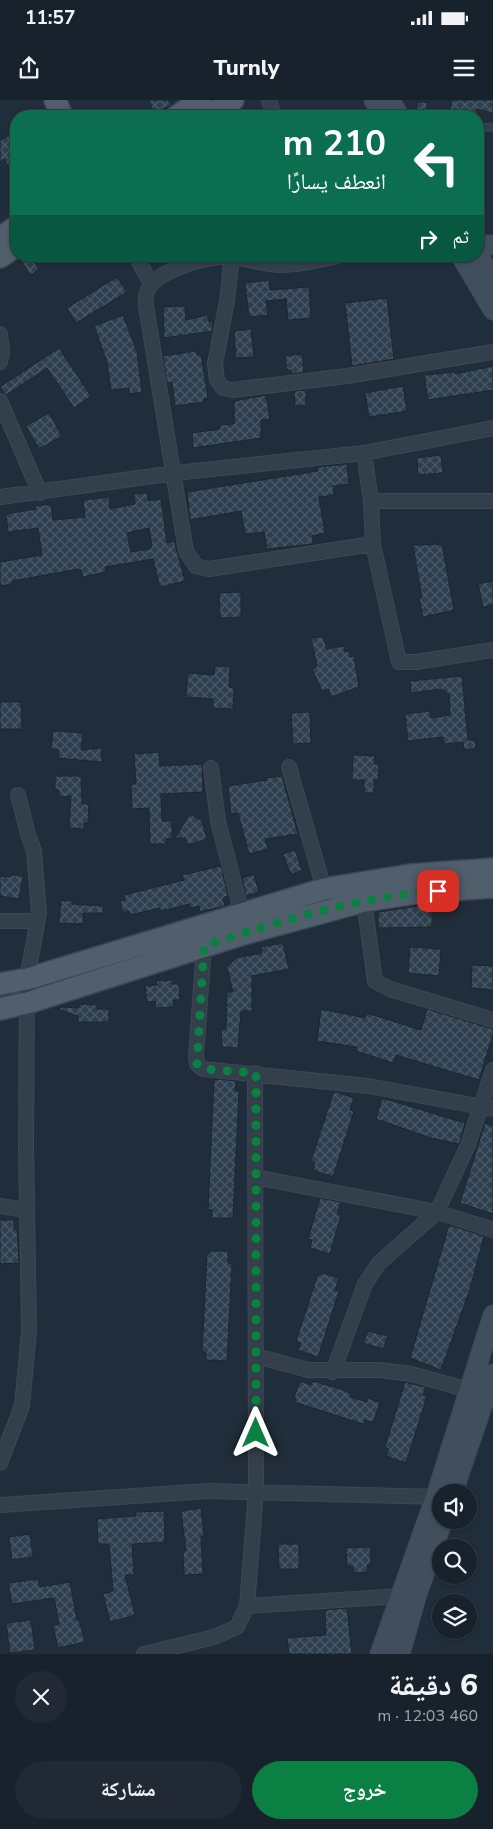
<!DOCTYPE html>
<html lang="ar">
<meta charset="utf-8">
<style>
body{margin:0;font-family:"Nunito Sans","Noto Naskh Arabic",sans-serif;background:#212a34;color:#f1f3f6;direction:rtl;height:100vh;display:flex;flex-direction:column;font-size:19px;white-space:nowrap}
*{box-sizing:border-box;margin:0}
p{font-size:16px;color:#9fa4a9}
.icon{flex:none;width:28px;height:28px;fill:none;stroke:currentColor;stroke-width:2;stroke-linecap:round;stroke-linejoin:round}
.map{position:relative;height:1554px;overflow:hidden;direction:ltr}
.drawer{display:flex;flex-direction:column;background:#18222c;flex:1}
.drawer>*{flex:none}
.guide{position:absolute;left:10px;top:10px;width:474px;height:152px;border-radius:20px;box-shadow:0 1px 4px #0004,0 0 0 1px #363f48;direction:rtl;background:#0b6e4f;color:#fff;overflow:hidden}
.tools{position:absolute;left:432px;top:1384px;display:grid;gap:10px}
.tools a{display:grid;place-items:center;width:45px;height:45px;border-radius:50%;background:#18222c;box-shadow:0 1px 4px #0004,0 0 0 1px #363f48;font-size:25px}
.pin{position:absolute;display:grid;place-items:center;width:42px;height:42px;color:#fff;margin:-21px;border-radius:10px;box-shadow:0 2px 8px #0006}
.me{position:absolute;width:55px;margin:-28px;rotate:0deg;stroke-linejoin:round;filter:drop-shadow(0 0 4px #0008)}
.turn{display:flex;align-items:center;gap:18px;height:105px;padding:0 15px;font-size:22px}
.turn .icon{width:65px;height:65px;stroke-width:2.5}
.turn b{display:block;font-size:35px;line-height:42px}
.then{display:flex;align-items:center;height:48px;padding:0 15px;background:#0003;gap:10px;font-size:19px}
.round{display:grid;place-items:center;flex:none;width:52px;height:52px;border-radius:26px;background:#212a34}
.summary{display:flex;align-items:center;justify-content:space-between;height:85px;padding:0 15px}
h1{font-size:30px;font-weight:800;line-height:38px}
.primary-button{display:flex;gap:10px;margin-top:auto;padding:10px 15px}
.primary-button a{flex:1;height:58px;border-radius:30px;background:#0b8043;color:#fff;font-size:20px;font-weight:800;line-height:58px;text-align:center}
.primary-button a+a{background:#212a34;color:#f1f3f6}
.status{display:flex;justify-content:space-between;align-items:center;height:35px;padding:0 25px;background:#18222c;direction:ltr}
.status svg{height:14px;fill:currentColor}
header{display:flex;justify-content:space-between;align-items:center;height:65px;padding:0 15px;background:#18222c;font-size:22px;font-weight:800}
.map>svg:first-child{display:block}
.building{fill:url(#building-cross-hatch);stroke:#1b2631;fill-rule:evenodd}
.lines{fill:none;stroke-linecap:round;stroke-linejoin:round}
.lane-casing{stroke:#3d4854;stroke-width:9}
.street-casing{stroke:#3d4854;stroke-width:16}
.secondary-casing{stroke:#3d4854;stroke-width:21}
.primary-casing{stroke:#3d4854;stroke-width:24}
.lane{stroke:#333f4b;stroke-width:7}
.street{stroke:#333f4b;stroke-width:14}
.secondary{stroke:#414e5e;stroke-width:19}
.primary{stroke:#515e6b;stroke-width:21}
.route{stroke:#0b8043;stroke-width:9;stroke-dasharray:0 16.2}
</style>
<div class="status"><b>11:57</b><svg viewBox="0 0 49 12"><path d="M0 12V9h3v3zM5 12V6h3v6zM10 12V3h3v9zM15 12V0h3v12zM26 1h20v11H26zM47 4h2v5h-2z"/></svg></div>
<header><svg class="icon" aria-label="menu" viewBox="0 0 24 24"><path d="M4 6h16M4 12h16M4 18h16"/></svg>Turnly<svg class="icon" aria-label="share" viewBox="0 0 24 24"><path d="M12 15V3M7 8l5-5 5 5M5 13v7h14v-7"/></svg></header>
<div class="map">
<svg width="493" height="1554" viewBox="0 0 493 1554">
<defs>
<pattern id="building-cross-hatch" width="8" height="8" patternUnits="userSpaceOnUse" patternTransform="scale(1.25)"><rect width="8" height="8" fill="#2e3f4f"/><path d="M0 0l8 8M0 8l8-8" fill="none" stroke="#4a5967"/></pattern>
</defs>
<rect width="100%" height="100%" fill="#202d3a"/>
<path class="building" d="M149 0H168L171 5 154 13Z
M452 0H493V13L477 9V15L449 13Z
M417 2H427V16H417Z
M16 32V81L4 59 0 62V40Z
M23 156H45L35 163 39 170 30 175 20 158Z
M117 177 127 192 76 223 67 208Z
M269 180 270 190 309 187 311 218 288 220 286 199 266 201 268 215 249 217 245 183Z
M387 198 394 259 352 266 345 203Z
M185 206 186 220 207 215 209 222 213 221 212 231 164 238 163 207Z
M123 215 137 252 142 292 129 294V288L111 290 107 262 94 226Z
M251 229 254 257 236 258 234 231Z
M59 248 91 296 74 308 47 268 6 295 4 293 0 287Z
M196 251 197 255 201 254 208 298 204 299V302L175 306 172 282 167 283 163 256Z
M302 254 304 272 292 274 291 270H287L285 256Z
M493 266V290L428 300 424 275 455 272V274Z
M403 286 407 311 369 317 365 293Z
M306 290V305L295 306 294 291Z
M266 295 270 319 261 320V338L193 348 192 333 220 329V325L234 324V301Z
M49 313 62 336 39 349 26 326Z
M441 355 443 373 418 375 417 358Z
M347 364 349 384 333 386 334 395 319 397 325 433 312 436 313 444 267 449 264 432 245 434 241 411 190 420 187 392 318 371V367Z
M147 393 148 401 161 399 167 443 174 441 185 481 160 487 153 459 105 467 106 472 83 477 81 470 79 469 12 481V484L0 486V462L42 455 38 428 8 432 6 414 36 409 35 406 51 404 53 420 85 417 83 400 109 397 110 409 135 404 134 394ZM149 428 152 446 150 449 131 452 127 433Z
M442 444 454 510 423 517 419 498H422L413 445Z
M493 481V505L483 507 478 484Z
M241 492V517L220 518 219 493Z
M323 537 327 549 344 546 345 552 349 551 350 557 354 556 359 587 331 597 329 589 322 591 312 569 317 566 311 538Z
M215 566 230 567 229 587 234 588 233 609 213 608V599L186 597 188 573 214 575Z
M462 576 468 640H475L476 648 464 650 463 642 444 644 443 637 408 641 405 614 430 611 431 618 450 615 449 594 441 589 411 593 410 581Z
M0 602H21L22 629H0Z
M310 612 311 643 293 644 291 613Z
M53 631 83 633 81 650 101 648 102 662 58 658 59 650 51 649Z
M159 652 160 666 202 664 203 692 161 694 162 721H172V738L166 739V744H150L149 708 132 709 131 684H136L134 654Z
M353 655 375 656 374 664H379L378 680H374V693H364V680H352Z
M55 676H81L82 704H89L88 723H84V729L69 728 71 696 59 697V690H55Z
M282 676 298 734 265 739 268 749 249 754 238 713 231 714 228 686 267 680 266 678Z
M190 714 202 721 207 739 188 745 185 738H175Z
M295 750 302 770 293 774 289 770 283 754Z
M221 766 228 796 223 798 225 806 200 812 199 806 190 808 189 804 161 811 160 808 130 815 129 811 123 813 120 801 125 800 124 795 184 780 182 775Z
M254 774 259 792 246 796 242 778Z
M12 775 23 776 19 799 0 796V776L8 777Z
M61 800 72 801V804L103 806V813H83V824L59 823Z
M432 804V827L378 828V812Z
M283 843 289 869 252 876V911H241L238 948 222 947 221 929H226L227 892H233L227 867 236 858 262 853 261 847Z
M410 847 441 849 439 876 408 873Z
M472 865 493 866V890L471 888Z
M172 880V884H179L180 900H173L174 907 156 908 155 901 147 902 145 886 157 885 156 881Z
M79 904 97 905V909H109V922H78V916L60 910V907L79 908Z
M321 909 365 918 367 913 421 930 427 909 493 929V934L479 980 396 955 393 963 356 951 357 947 317 941Z
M218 979 236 981 235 991H239L233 1118H212V1110L208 1109 214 980Z
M336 992 354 998 350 1010 354 1011 333 1077 313 1070 315 1063 311 1061 333 994Z
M382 998 465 1023 459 1044 431 1038 376 1019Z
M485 1023 493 1026V1114L460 1103Z
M320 1098 341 1102 337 1114 341 1115 330 1154 310 1148 312 1140 308 1139Z
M0 1120H14V1129H17L19 1163 0 1164Z
M449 1125 484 1136 470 1189 441 1270 410 1258Z
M210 1151H228V1163L232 1164 227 1261 206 1260V1252H202L207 1153H210Z
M322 1173 339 1178 335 1190 339 1191 318 1257 298 1250 301 1243 296 1241 318 1174 321 1175Z
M368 1231 388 1236 383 1249 363 1243Z
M300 1281 311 1285 313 1281 340 1289 352 1294 350 1297 367 1302 368 1298 380 1303 373 1322 365 1320 363 1324 294 1302 296 1299 294 1298Z
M405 1282 426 1287 423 1295 427 1296 406 1363 386 1356 389 1349 385 1347Z
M201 1408 204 1436 201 1437 203 1474 184 1475 183 1451H186L181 1411Z
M164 1411 165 1442 132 1444 134 1475H125L135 1515 110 1522 103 1494 113 1491 109 1444H98L97 1419 136 1416V1412Z
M30 1434 33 1457 12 1460 9 1437Z
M278 1444H299V1469H279Z
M370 1447 371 1464 367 1465 368 1472 353 1473V1466H347L346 1448Z
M38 1479 40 1487 70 1482 77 1520H79L85 1542 58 1548 53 1526 59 1524 54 1498 12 1504 8 1483Z
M347 1508 352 1554H289L287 1538 326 1535 325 1510Z
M31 1520 35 1550 10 1553 6 1523Z"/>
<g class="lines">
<g class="lane-casing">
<path id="lane" d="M478 28 493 27"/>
</g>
<g class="street-casing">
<path id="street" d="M269 0 274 16
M136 156 151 184
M232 156 227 201 215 264 217 280 223 288 232 290 347 276 493 252
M338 156C319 160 301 165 281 165 264 165 249 159 232 157 211 155 165 168 151 185 146 191 145 199 146 206L186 451 196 466 209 469 373 444
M0 234 2 252 0 262
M0 301 40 393
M364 353 371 401 373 444 399 562H416L493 550
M0 397 175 373 364 353 493 328
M371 401H493
M289 667 324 789
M211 668 218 721 242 814
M364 801 375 881 390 889 493 920
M0 821H36
M204 846 196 956 197 964 203 969 368 986 493 1009
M255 1077 437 1112 493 1130
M0 1106 27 1110
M256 1256 308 1270H380L411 1274 469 1290
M333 1272 365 1184 379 1163 437 1112 468 1045 493 970
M0 1363 22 1306 29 1231 26 1046 27 879 39 813 34 751 28 734 18 695
M0 1405 208 1391 441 1397
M247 1506 256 1391 255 973
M144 1554 214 1537 237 1527 247 1506 402 1496"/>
</g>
<g class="secondary-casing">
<path id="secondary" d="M374 0 382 16
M390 0 399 16
M478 145H493
M478 155 493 180
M461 156 493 210
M453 1392 493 1274
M380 1554 436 1396 493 1215
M400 1554 417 1494 443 1420"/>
</g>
<g class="primary-casing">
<path id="primary" d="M55 0 62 16
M177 16 201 0
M209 16 233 0
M0 138 16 127
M0 157 16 146
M0 884 27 879 324 789 410 775 493 769
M0 909 27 903 243 834 364 801 422 792 493 787"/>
</g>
<use href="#lane" class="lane"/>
<use href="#street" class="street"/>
<use href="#secondary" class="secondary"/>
<use href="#primary" class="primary"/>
</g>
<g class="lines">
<path class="route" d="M256 1333V973L203 969 197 964 204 846C280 821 358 797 438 791"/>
</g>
</svg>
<div class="tools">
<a><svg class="icon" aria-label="sound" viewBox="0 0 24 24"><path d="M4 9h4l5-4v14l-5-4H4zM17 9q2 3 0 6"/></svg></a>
<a><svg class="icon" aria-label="search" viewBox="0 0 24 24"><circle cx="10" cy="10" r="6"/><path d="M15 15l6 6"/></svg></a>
<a><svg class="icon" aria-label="layers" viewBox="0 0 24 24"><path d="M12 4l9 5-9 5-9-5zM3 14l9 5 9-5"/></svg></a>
</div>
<div class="pin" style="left:438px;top:791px;background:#d93025"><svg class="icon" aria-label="arrive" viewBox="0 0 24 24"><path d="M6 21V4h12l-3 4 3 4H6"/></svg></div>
<svg class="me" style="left:256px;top:1333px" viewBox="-20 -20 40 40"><path d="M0-17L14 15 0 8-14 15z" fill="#0b8043" stroke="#fff" stroke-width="4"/></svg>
<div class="guide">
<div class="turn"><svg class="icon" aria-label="left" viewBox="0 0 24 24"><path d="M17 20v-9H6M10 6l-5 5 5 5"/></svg><div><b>210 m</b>انعطف يسارًا</div></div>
<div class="then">ثم<svg class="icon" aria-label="right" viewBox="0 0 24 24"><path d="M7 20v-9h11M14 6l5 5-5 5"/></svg></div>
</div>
</div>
<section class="drawer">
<div class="summary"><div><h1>6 دقيقة</h1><p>460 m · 12:03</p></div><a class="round"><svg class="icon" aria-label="close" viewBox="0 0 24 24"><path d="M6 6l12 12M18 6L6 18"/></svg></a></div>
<div class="primary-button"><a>خروج</a><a>مشاركة</a></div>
</section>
